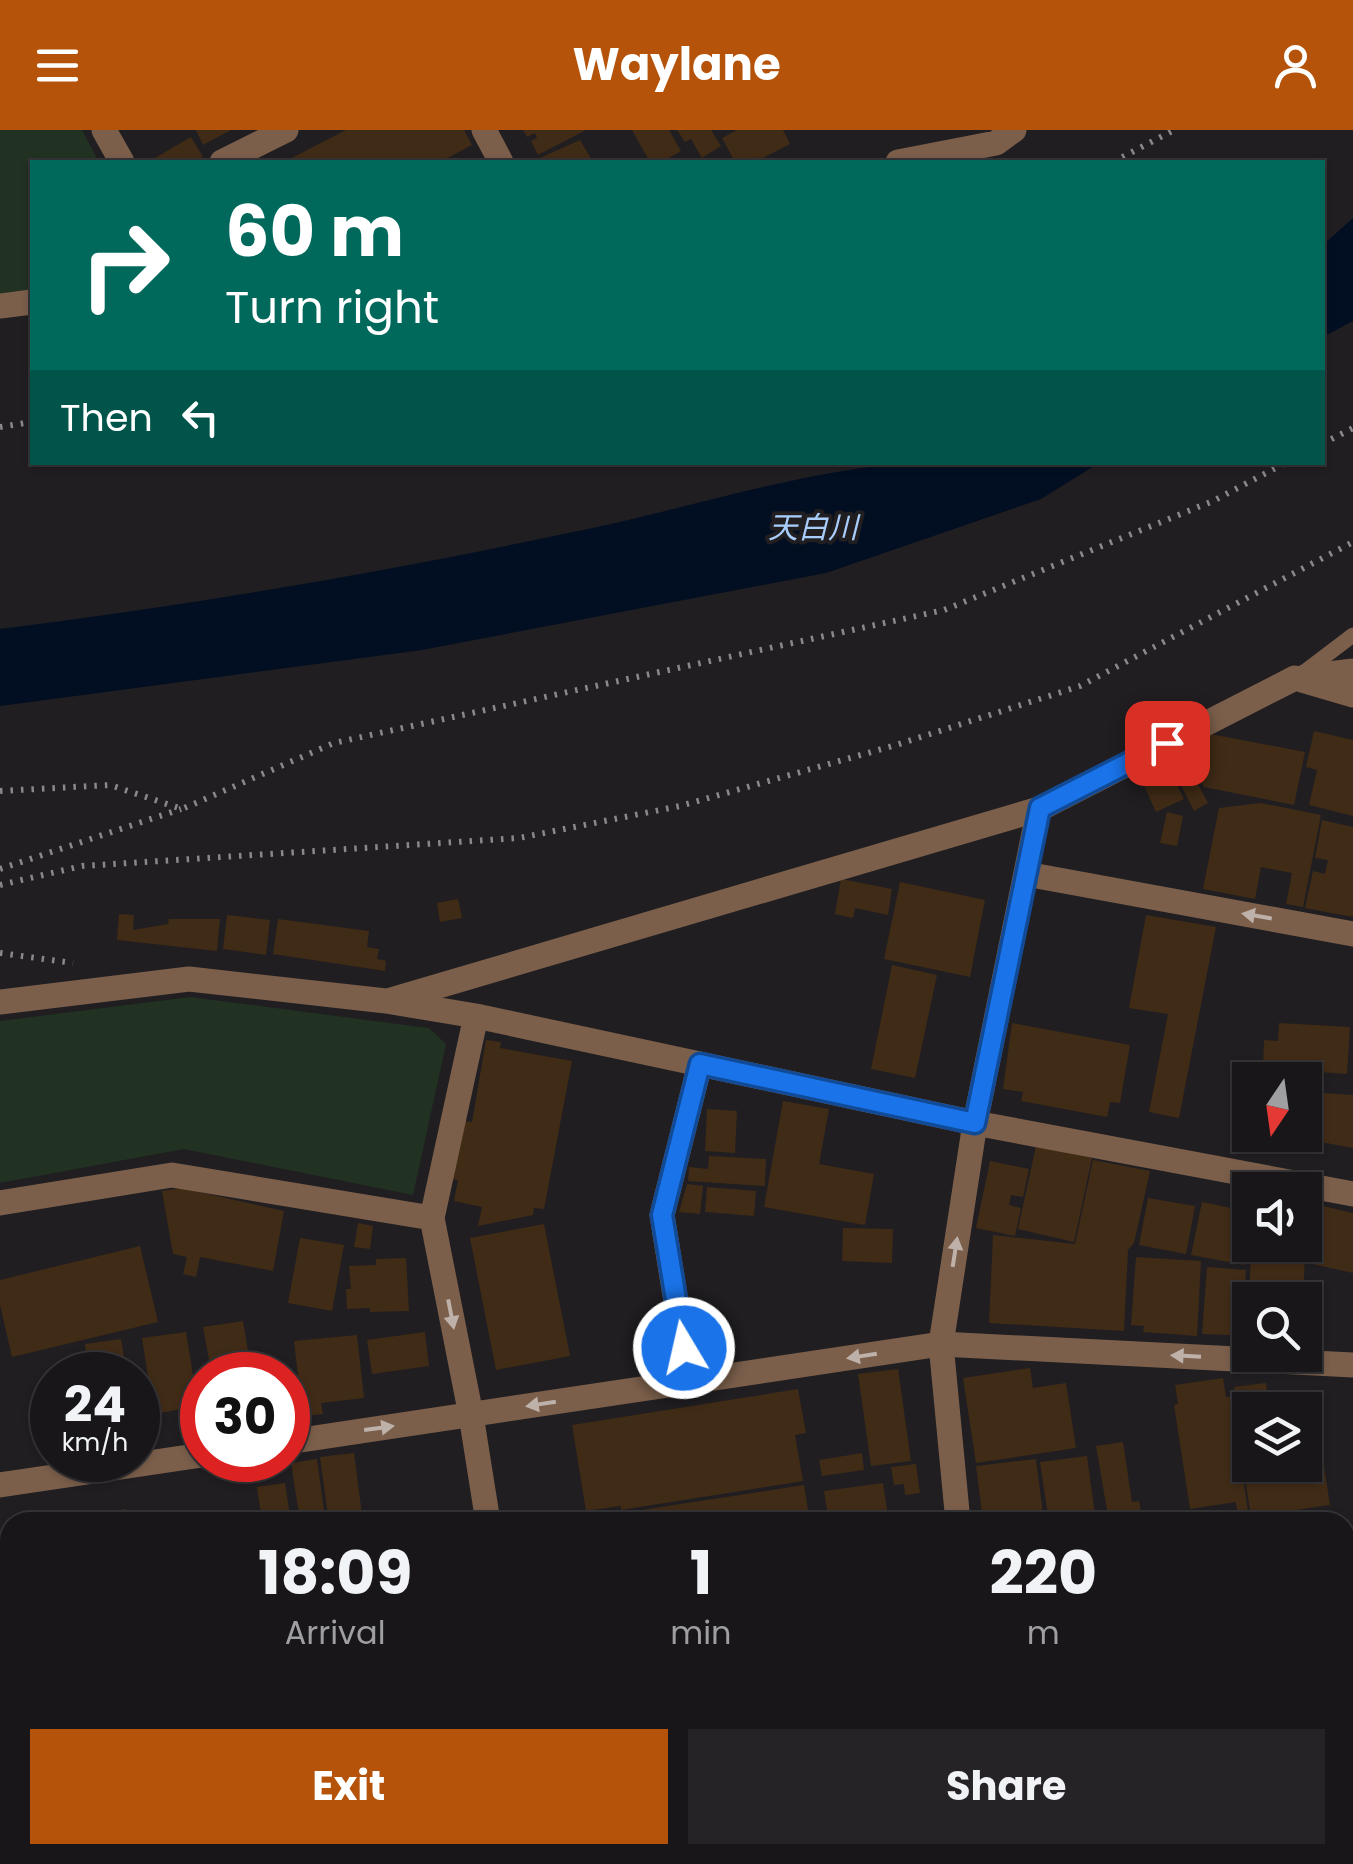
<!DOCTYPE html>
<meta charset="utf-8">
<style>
body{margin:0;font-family:Poppins,"Noto Sans JP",sans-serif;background:#252326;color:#f1f3f6;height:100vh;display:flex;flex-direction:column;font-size:38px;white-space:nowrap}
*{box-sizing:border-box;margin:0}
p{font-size:32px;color:#9f9fa2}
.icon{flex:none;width:55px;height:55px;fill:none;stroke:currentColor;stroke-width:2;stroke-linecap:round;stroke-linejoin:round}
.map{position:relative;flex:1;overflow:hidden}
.panel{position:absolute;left:0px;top:1382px;width:1355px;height:352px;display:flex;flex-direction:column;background:#181619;border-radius:30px 30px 0 0;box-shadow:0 2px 8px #0004,0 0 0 2px #363538}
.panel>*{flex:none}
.hud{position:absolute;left:30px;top:30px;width:1295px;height:305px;border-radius:0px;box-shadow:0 2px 8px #0004,0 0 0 2px #363538;background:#00695c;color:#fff;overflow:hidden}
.needle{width:65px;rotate:193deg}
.tools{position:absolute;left:1232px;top:932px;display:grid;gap:20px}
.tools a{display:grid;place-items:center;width:90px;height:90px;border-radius:0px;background:#181619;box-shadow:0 2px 8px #0004,0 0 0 2px #363538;font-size:50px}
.speed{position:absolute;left:30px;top:1222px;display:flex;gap:20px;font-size:50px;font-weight:700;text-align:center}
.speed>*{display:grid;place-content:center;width:130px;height:130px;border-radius:50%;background:#181619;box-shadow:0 2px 8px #0004,0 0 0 2px #363538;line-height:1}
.speed small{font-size:25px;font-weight:400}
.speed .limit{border:15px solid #d22;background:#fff;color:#111}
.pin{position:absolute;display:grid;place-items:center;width:85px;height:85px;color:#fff;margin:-42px;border-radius:20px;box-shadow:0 5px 15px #0006}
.me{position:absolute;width:110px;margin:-55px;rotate:351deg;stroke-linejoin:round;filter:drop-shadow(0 0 8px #0008)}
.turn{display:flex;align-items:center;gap:35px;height:210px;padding:0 30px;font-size:45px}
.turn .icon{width:130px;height:130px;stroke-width:2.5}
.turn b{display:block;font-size:70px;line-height:85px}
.then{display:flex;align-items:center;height:95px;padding:0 30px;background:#0003;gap:20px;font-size:38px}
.eta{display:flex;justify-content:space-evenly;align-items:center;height:170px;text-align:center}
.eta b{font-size:60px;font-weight:700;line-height:70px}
.button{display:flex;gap:20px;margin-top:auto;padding:20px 30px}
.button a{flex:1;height:115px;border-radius:0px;background:#b45309;color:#fff;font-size:40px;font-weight:700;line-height:115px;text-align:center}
.button a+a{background:#252326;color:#f1f3f6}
header{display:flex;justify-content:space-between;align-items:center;height:130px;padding:0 30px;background:#b45309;color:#fff;font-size:45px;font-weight:700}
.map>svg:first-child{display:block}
.green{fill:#213122}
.water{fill:#020e22}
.building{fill:#402b16}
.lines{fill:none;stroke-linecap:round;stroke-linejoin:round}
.path{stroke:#8a888b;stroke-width:6;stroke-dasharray:2.5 8;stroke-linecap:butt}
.service{stroke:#7b5f4b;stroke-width:15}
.minor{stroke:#7b5f4b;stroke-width:25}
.tertiary{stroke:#7b5f4b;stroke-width:25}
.secondary{stroke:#b08362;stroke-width:25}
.oneway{fill:#bdb1aa}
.route-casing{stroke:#114b97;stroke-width:25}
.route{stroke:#1a73e8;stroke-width:18}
.labels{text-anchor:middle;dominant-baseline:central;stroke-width:8;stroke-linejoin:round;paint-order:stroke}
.water-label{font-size:30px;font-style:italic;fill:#a9cdfb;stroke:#201e21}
</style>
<header><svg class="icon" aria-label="menu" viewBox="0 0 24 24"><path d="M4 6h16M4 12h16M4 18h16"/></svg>Waylane<svg class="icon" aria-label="person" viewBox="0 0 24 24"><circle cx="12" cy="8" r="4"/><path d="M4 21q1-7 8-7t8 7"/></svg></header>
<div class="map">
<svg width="1353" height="1734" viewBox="0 0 1353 1734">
<rect width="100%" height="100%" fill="#201e21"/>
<path class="green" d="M0 0H82L99 32H32V165L0 169Z
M190 867 429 898 446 914 413 1065 184 1019 0 1053V891Z"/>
<path class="water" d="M1353 88V191L1323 207V115Z
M909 333H1099L1041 369 826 443 422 520 0 576V499C195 475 390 441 583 400 691 378 799 341 909 333Z"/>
<path class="building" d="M196 0H231L203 15Z
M346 0H464L472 15 440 32H284Z
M523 0H586L538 25 531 11 537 8 535 3 527 7Z
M632 0H669L681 21 669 28 672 32H650Z
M677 0H711L721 16 702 28 691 9 685 12Z
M737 0H783L790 14 757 31 755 27 746 32H735L722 8Z
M191 7 203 27 192 32H148Z
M580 10 593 32H531Z
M1314 601 1353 610V686L1309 675 1317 640 1306 637Z
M1210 604 1305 622 1294 675 1204 657 1182 621Z
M1182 623 1208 673 1194 681 1168 630Z
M1165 629 1184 669 1156 682 1140 647 1151 642 1149 636Z
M1261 673 1321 685 1303 777 1286 774 1292 743 1261 737 1255 769 1203 759 1219 678Z
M1167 682 1183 686 1177 716 1160 713Z
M1322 690 1353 697V787L1305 778 1313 741 1325 744 1328 730 1315 728Z
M841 749 892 759 888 785 855 778 853 788 835 784Z
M900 752 985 770 970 847 884 829Z
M458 769 462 788 440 792 437 773Z
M119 784 134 785 133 800 168 794 169 789H220L217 821 117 810Z
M227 785 270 790 266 825 223 819Z
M1146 785 1216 797 1179 988 1149 982 1168 884 1129 878Z
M278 789 369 801 367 817 379 819 377 829 386 831 385 841 273 824Z
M892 835 937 845 915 948 871 939Z
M1012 893 1130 915 1120 973 1110 972 1107 987 1021 971 1023 962 1003 959Z
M1279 893 1350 897 1347 944 1263 938 1264 910 1278 911Z
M486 910 501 912 500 918 572 931 544 1079 534 1078 533 1085 478 1096 482 1077 454 1071 458 1050 452 1049 463 991 472 992Z
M1323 963 1353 965V1018L1315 1011Z
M783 971 829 979 819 1034 874 1044 865 1095 764 1077Z
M1305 976 1314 977 1304 1024 1291 1021 1292 1015 1252 1007 1305 1005Z
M707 979 737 981 735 1023 705 1021Z
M1036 1016 1092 1028 1074 1112 1018 1099Z
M709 1026 766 1029 765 1056 688 1051 689 1037 708 1039Z
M1093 1030 1150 1041 1134 1113 1128 1120 1124 1201 989 1193 993 1105 1075 1114Z
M990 1031 1029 1039 1023 1067 1011 1065 1009 1075 1021 1078 1015 1106 976 1098Z
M687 1054 703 1056 700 1084 679 1082Z
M707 1057 756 1061 754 1086 705 1082Z
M181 1058 284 1081 273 1141 200 1127 196 1147 183 1144 187 1127 173 1124 162 1061Z
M1148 1068 1195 1076 1186 1124 1139 1115Z
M1202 1072 1250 1082V1111L1245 1135 1191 1125Z
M1323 1076 1353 1083V1143L1312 1134Z
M358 1093 373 1096 370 1119 354 1117Z
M544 1094 570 1226 496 1240 470 1108Z
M843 1098 893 1099 892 1133 842 1131Z
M300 1108 344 1115 332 1181 288 1173Z
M140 1116 158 1192 12 1227 0 1175V1150Z
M1251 1123 1305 1125 1303 1170H1249Z
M1136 1127 1201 1131 1197 1206 1143 1202 1144 1196 1131 1195Z
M406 1128 409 1181 370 1182V1178L347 1179 346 1159H351L349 1136 376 1135V1129Z
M1207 1137 1246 1140 1242 1200 1230 1198V1205L1202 1204Z
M243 1191 252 1245H212L203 1197Z
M186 1202 198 1276 154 1284 142 1208Z
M425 1202 429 1236 372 1244 367 1210Z
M357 1205 364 1268 321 1273 323 1284 298 1287 294 1256 299 1255 294 1211Z
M121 1209 127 1245H89L85 1214Z
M1030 1238 1033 1258 1066 1253 1076 1318 976 1333 963 1248Z
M898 1239 911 1331 871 1336 858 1244Z
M1223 1248 1226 1267H1231L1248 1381 1237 1383 1236 1372 1190 1379 1174 1275 1178 1274 1175 1255Z
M1266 1253 1269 1280H1250V1286L1237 1287 1234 1257Z
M798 1259 806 1303 795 1305 803 1351 621 1380V1376L586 1381 572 1295Z
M1317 1290 1330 1375 1251 1387 1238 1302 1250 1300V1335H1305V1292Z
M1123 1312 1132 1372 1139 1371 1143 1392H1109L1096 1316Z
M354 1323 363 1392H295L328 1386 320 1327Z
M862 1323 864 1340 822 1346 819 1330Z
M1087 1326 1096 1392H1081L1080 1382 1048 1386 1040 1332Z
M317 1329 324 1380 299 1384 291 1333Z
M1036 1329 1044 1392H1008L1006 1380 982 1383 976 1336Z
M916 1334 920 1363 905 1365 904 1354 894 1355 891 1337Z
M285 1353 291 1392H262L257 1357Z
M883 1353 889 1392H829L824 1361Z
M804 1355 810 1392H624L622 1383Z
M125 1379 131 1392H100L99 1384Z
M1353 1515V1569L1345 1571V1516Z
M1353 1572V1626L1345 1627V1573Z
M152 1725H322L324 1734H153Z
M442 1725H502L503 1733 443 1734Z
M788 1725H822L823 1734H789Z
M838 1725H897L898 1734H838Z
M902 1725H959L957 1734H900Z"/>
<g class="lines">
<path class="path" d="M1113 32 1174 0
M0 297 32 292
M1322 314 1353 298
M0 661 110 655 182 679 334 613 944 480 1213 371 1287 332
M0 739 181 679
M0 755 82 736 519 708 680 676 896 615 1080 556 1353 412
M0 823 73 833"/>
<path class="service" d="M1299 546 1353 505"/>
<path class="minor" d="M104 0 122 32
M222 32 286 0
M898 32 996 13 1014 0
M0 176 32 172
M1305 547 1353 541
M1026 744 1353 804
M391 870 1039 679 1295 548 1353 565
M0 872 189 849 386 871 476 886 975 993 1353 1064
M476 886 432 1088 471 1285 488 1392
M0 1073 172 1045 432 1088
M689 1252 662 1085 700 934
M288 1312 941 1214 1353 1235
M0 1355 202 1325
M958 1392 941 1214 975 993 1039 679
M0 1427 10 1515
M352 1725 353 1734
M669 1734 670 1725
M1093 1734 1094 1725"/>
<path class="tertiary" d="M484 0 501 32"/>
<path class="secondary" d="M1345 1423 1353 1422
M1345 1468 1353 1467
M0 1623H10
M0 1671 10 1669"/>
</g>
<defs><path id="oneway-solid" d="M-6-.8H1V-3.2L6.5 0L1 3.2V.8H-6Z" transform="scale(2.5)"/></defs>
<g class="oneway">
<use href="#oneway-solid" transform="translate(1257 786) rotate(-170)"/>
<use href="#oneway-solid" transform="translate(955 1122) rotate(-81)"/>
<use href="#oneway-solid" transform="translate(451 1184) rotate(79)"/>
<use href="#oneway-solid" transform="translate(862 1226) rotate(171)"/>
<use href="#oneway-solid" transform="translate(1186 1226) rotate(-177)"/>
<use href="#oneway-solid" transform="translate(541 1274) rotate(171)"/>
<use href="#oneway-solid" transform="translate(379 1298) rotate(-8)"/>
</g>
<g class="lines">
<g class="route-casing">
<path id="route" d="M684 1218 662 1085 700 934 975 993 1040 678 1167 613"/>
</g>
<use href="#route" class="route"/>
</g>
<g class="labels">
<g class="water-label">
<text x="813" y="397">天白川</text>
</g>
</g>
</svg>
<div class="tools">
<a><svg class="needle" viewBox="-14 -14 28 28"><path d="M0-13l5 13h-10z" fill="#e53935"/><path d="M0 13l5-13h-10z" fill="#9f9fa2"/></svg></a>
<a><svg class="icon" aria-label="sound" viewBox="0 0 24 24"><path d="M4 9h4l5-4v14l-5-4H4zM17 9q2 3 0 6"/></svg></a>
<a><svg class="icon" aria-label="search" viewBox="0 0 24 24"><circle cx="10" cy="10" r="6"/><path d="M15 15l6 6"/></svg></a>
<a><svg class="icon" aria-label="layers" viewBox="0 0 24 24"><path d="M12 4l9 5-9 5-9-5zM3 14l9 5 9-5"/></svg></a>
</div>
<div class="speed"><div>24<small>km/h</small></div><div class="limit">30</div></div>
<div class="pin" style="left:1167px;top:613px;background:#d93025"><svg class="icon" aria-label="arrive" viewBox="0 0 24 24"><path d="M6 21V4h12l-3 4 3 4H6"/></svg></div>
<svg class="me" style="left:684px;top:1218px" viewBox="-20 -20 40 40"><circle r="17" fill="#1a73e8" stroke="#fff" stroke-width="3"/><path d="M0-11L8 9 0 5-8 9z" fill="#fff"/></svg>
<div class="hud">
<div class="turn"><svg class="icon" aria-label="right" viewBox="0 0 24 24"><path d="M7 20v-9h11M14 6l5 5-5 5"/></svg><div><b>60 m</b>Turn right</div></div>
<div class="then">Then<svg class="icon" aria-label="left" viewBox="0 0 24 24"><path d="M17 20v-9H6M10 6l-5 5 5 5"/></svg></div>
</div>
<section class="panel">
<div class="eta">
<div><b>18:09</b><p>Arrival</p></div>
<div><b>1</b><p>min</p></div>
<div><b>220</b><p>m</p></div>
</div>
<div class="button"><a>Exit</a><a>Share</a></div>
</section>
</div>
